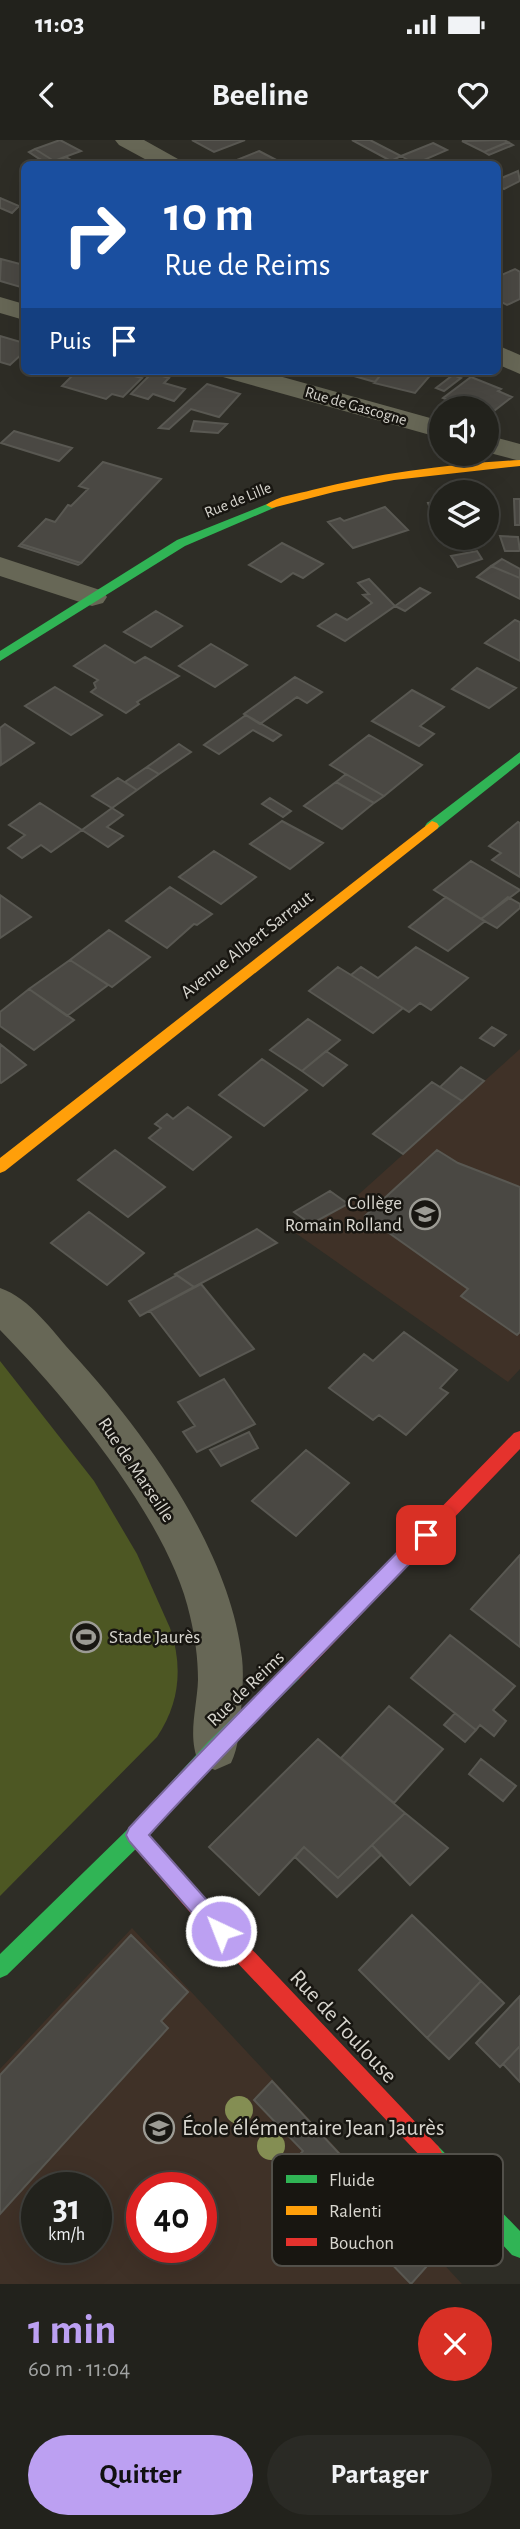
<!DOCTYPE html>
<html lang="fr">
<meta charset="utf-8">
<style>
body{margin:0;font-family:"Alegreya Sans",sans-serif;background:#2a2a25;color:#f1f3f6;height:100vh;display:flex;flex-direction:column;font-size:26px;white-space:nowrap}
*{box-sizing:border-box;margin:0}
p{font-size:23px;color:#a2a4a3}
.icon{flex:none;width:38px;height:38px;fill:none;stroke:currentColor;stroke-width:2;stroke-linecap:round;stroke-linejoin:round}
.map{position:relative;height:2144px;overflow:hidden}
.sheet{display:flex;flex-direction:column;background:#22221c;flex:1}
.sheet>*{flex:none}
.guide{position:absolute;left:21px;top:21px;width:480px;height:214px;border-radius:10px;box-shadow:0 7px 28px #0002,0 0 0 2px #3f3f3b;background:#1a4fa0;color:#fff;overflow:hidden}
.fabs{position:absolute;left:429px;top:256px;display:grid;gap:14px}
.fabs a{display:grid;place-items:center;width:70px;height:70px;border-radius:50%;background:#22221c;box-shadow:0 7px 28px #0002,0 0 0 2px #3f3f3b;font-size:35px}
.speed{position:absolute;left:21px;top:2032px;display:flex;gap:14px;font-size:35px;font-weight:700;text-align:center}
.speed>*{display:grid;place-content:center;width:91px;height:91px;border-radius:50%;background:#22221c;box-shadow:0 7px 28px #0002,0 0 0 2px #3f3f3b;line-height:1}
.speed small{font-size:18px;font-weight:400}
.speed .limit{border:10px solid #d22;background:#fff;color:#111}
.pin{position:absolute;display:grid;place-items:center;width:60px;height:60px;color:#fff;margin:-30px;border-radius:14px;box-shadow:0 4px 10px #0006}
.me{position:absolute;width:77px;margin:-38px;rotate:317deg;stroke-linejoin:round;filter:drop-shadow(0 0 5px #0008)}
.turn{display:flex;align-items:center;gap:24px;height:147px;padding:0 28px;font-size:32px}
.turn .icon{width:91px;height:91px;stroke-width:2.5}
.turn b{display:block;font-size:49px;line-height:60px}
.then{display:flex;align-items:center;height:66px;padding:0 28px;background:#0003;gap:14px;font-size:26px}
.round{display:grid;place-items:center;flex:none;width:74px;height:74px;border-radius:37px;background:#2a2a25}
.summary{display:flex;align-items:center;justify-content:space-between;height:119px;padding:0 28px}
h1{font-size:42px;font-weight:700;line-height:52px;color:#bca0f2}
.button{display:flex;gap:14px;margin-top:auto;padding:14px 28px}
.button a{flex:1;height:80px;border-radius:42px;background:#bca0f2;color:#111;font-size:28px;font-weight:700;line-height:80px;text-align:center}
.button a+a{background:#2a2a25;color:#f1f3f6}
.status{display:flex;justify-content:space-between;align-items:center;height:49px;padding:0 35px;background:#22221c;direction:ltr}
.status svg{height:19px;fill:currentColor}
header{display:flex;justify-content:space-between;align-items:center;height:91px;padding:0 28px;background:#22221c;font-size:32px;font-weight:700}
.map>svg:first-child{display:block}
.education{fill:#3f3127;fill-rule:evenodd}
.green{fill:#4d5723}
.building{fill:#4a4843;stroke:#595852;stroke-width:2}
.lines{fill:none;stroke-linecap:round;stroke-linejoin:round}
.street{fill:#676756;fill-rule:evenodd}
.fast{fill:#30b455;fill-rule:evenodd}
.slow{fill:#ff9f0a;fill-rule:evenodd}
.jam{fill:#e5322d;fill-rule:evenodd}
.tree{fill:#848e53}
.route{fill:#bca0f2;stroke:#7a689d;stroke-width:2}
.labels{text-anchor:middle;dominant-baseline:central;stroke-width:5;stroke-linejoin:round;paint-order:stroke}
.far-street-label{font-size:16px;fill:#d8d6cf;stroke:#181611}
.street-label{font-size:19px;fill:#d8d6cf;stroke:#181611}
.poi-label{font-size:19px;fill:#d8d6cf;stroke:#181611;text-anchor:end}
.near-street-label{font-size:23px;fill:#d8d6cf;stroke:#181611}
.near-poi-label{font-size:23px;fill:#d8d6cf;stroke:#181611;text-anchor:start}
.key{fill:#181611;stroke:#52504a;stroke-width:2}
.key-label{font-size:19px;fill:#d8d6cf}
</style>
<div class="status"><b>11:03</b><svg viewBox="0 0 49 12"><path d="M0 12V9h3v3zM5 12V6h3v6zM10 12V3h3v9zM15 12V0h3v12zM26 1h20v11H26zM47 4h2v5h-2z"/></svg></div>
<header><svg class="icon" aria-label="back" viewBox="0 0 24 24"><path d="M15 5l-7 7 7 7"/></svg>Beeline<svg class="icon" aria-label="heart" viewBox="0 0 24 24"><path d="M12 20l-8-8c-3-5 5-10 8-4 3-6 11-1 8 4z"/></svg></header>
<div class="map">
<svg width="520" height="2144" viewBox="0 0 520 2144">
<rect width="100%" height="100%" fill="#2e2d26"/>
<path class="education" d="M520 909V1229L508 1242 294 1092 348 1064Z
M132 1788 462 2144H0V1929ZM37 2048H96V2107H37ZM142 2048H201V2107H142Z"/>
<path class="green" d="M0 1221 94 1341 137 1414 170 1488C183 1526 180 1563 157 1597L0 1756Z"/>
<path class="building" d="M60 0 81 11 54 21 35 9Z
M192 0H245L214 12Z
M352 0H370L401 16 391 21Z
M504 0 508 2 484 12 462 1Z
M508 2 513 5 489 15 484 12Z
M433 3 447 10 415 24 401 16Z
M35 9 54 21 47 24 29 12Z
M259 11 284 24 232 22Z
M66 17 73 21 65 24H35L31 23 40 19 47 24Z
M518 31 520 41 504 49 497 45V40Z
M0 58 19 66 12 73 0 68Z
M1 119 24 125V148L0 141Z
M515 129 520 132V159L507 165 497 160V137Z
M0 196 24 203V212L10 225 0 222Z
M77 231H134L130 235 142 238 123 257 112 254 106 259 62 246Z
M350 231H384L375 242 347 234Z
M384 231H434L415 253 374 243Z
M152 233 169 238 164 243 185 249 174 261 153 254 148 259 131 254Z
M453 235 461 238 444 251 436 248Z
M471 237 501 249 498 251 512 257 490 274 486 272V268H467L443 258Z
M207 244 240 254 219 277 191 269 169 289 159 288Z
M194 281 227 284 218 293 191 291Z
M14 291 72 308 59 321 1 303Z
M103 322 161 339 81 423 21 404 46 379 55 382 68 365 71 366 88 349 79 346Z
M514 359H520V385H515Z
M441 362V387H437L428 363Z
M385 367 408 390 353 408 328 382 340 378 344 381Z
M500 396 518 397 520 411H505Z
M282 403 323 424 303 438 293 433 281 442 249 425Z
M21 404 81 423 78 425 19 406Z
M477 411 482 419 458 427 451 416Z
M502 419 520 429V459L477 437Z
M502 419 520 429V438L491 426Z
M491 426 520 438V459L477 437Z
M369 439 395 466 345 501 318 486 336 474 347 480 372 463 363 455 369 454 358 443Z
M420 448 430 453 405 471 395 466Z
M156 471 182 486 151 507 124 492Z
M515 480 520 482V521L485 503Z
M211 504 247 525 215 547 179 526Z
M105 505 135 523 145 517 179 536 137 562 139 564 126 573 91 552 96 548 94 543 98 540 74 526Z
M477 528 516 548 489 568 452 549Z
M295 537 322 552 307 563 297 557 260 584 244 574Z
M55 547 102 575 71 595 25 566Z
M412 550 444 567 420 586 434 594 419 606 372 581Z
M246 575 281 595 273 601 253 590 219 614 204 605Z
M5 584 34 603 1 625 0 588Z
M369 595 422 625 384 656 330 625Z
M179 604 191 612 159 634 147 627Z
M147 627 159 634 137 650 125 642Z
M346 634 384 656 374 663 336 642Z
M118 638 137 650 112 668 92 656Z
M336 642 374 663 342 689 304 666Z
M270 658 291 671 283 677 262 664Z
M40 663 82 690 51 712 41 705 22 718 8 708 25 695 9 685Z
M112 668 123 675 107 687 123 696 108 707 82 690Z
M282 681 323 703 290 729 250 704Z
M518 682 520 683V737L492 720 501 713 489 706Z
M214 711 256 737 221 764 179 737Z
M471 721 520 750 481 779 434 750Z
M170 747 212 774 197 785 194 784 167 808 126 781Z
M0 755 31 777 0 798Z
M446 757 485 781 448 811 409 787Z
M508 757 520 764V768L497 788 481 779Z
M109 790 150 817 112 847 70 820Z
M416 807 468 838 431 870 420 863 409 872 351 835 361 827 378 838Z
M70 820 108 845 67 876 29 849Z
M338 827 351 835 403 868 373 893 309 851Z
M29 849 74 880 34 910 0 886V872Z
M308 879 340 900 302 931 270 910Z
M492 887 506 895 494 906 480 898Z
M0 904 26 925 1 943 0 942Z
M326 911 347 925 323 946 302 931Z
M262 919 307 950 264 986 219 955Z
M461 927 484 941 462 961 440 947Z
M432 942 462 961 403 1014 373 994Z
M188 967 231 997 193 1030 149 998 161 988 155 984 167 974 173 979Z
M115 1010 165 1047 128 1077 78 1040Z
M437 1010 458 1023 520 1047V1192L517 1195 461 1156 468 1149 365 1076Z
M330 1051 348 1064 311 1084 294 1072Z
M89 1072 144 1113 107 1145 51 1103Z
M257 1089 277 1103 194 1147 175 1134Z
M177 1135 194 1147 140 1176 129 1161Z
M201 1144 254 1209 200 1236 150 1171Z
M404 1192 457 1230 440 1248 448 1253 406 1295 379 1275 373 1280 329 1248 364 1214 373 1221Z
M224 1239 255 1284 197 1312 183 1292 195 1286 178 1262Z
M249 1292 258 1308 221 1326 210 1310Z
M306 1310 349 1343 296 1396 252 1361Z
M520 1415V1507L471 1469Z
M450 1495 515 1546 493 1570 506 1581 494 1596 480 1585 476 1590 411 1538Z
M389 1566 443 1609 394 1663 341 1618Z
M455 1573 476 1590 465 1602 444 1585Z
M318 1599 405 1673 338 1738 304 1707 259 1755 209 1707Z
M481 1619 516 1646 503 1661 469 1634Z
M405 1673 448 1708 410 1745 372 1705Z
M372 1705 381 1715 337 1757 295 1717 304 1707 338 1738Z
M412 1775 481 1841 427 1898 359 1830Z
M131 1795 188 1852 161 1881 168 1888 0 2074V1935Z
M481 1841 504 1863 449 1919 427 1898Z
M520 1856V1906L500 1927 476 1903Z
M520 1906V1942L503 1924Z
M272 1941 435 2117 411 2144 293 2022 303 2011 254 1960Z"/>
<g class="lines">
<path class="street" d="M115 0H144L178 19 182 24H154L119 5Z
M0 157 24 164V180L0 173Z
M497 205 520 215V234L497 224Z
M219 231H261L441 281V298L223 237Z
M486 295 520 304V321L486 312Z
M0 417 103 451 107 457 103 463 92 466 0 436Z
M0 1148C30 1158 53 1192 74 1215 146 1294 230 1410 242 1518 244 1536 242 1554 241 1572 239 1590 239 1606 231 1623L215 1630 199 1623C187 1597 197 1568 198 1540 198 1518 195 1497 190 1476 170 1383 66 1257 0 1190Z"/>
<path class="fast" d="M272 362 276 363V367L185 406 0 521V511L177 400Z
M520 612V623L437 689H427L425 686 427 683Z
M292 1525 299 1527 301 1533 299 1539 222 1614 143 1702 7 1835 0 1838V1814L129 1688 208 1602 285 1527Z
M431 2002 438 2006 520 2091V2118L512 2115 424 2020 420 2013 424 2006Z"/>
<path class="slow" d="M520 320V326L394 340 334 352 272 368 266 365C277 356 298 354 312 350 380 333 450 324 520 320Z
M432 681 437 683 439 686 437 689 5 1031 0 1033V1018Z"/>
<path class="jam" d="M520 1291V1309L299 1539 292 1541 285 1539 283 1533 285 1527 514 1293Z
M136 1686 143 1688 209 1764 438 2006 442 2013 438 2020 431 2024 424 2020 195 1778 129 1702 126 1695 129 1688Z"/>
</g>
<g class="tree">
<circle cx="239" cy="1970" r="14"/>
<circle cx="271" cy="2006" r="14"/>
</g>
<path class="route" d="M426 1387 432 1389 435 1395 432 1400C338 1499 241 1594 149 1695L228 1784 231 1791 228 1798 221 1801 214 1798 129 1701 126 1695 129 1688C223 1586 323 1489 420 1389Z"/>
<defs>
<g id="school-ring" transform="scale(1.575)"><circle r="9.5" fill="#181611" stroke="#9c9b94" stroke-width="1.5"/><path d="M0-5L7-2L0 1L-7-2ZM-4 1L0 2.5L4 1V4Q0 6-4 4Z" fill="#9c9b94"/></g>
<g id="stadium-ring" transform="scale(1.575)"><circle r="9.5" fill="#181611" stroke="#9c9b94" stroke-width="1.5"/><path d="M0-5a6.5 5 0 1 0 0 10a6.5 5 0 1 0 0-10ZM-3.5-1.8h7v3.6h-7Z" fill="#9c9b94"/></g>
</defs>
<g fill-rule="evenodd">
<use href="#school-ring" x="425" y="1074"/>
<use href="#stadium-ring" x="86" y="1497"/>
<use href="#school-ring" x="159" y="1988"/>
</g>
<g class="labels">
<g class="far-street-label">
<text transform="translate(356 266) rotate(16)">Rue de Gascogne</text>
<text transform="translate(238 360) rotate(-22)">Rue de Lille</text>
</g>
<g class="street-label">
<text transform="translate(247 805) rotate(-38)">Avenue Albert Sarraut</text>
<text transform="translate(136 1330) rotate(56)">Rue de Marseille</text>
<text transform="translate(246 1549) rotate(-44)">Rue de Reims</text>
</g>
<g class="poi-label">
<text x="402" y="1063">Collège<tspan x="402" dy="22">Romain Rolland</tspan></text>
<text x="109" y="1497" text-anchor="start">Stade Jaurès</text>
</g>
<g class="near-street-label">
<text transform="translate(343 1887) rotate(47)">Rue de Toulouse</text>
</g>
<g class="near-poi-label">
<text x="182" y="1988">École élémentaire Jean Jaurès</text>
</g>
</g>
<rect x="272" y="2014" width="231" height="112" rx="10" class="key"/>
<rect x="286" y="2035" width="31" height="8" fill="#30b455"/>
<rect x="286" y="2066" width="31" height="9" fill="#ff9f0a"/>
<rect x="286" y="2098" width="31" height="8" fill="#e5322d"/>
<g class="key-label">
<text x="329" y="2046">Fluide</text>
<text x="329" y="2077">Ralenti</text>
<text x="329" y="2109">Bouchon</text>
</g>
</svg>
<div class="fabs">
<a><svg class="icon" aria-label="sound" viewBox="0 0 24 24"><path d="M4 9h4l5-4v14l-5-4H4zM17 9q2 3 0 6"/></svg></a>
<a><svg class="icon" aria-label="layers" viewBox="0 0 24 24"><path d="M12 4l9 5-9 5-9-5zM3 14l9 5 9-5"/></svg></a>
</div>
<div class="speed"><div>31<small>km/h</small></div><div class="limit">40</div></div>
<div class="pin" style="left:426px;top:1395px;background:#d93025"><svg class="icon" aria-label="arrive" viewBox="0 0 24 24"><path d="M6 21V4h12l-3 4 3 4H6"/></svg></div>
<svg class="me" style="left:221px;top:1791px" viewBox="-20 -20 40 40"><circle r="17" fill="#bca0f2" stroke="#fff" stroke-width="3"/><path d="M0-11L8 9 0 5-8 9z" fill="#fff"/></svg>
<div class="guide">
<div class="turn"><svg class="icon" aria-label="right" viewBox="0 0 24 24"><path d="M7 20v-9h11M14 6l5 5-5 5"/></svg><div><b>10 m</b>Rue de Reims</div></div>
<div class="then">Puis<svg class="icon" aria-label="arrive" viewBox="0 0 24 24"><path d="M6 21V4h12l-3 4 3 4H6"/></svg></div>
</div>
</div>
<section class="sheet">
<div class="summary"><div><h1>1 min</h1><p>60 m · 11:04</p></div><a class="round" style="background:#d93025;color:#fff"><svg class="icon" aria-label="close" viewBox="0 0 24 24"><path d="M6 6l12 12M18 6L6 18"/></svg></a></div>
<div class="button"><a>Quitter</a><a>Partager</a></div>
</section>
